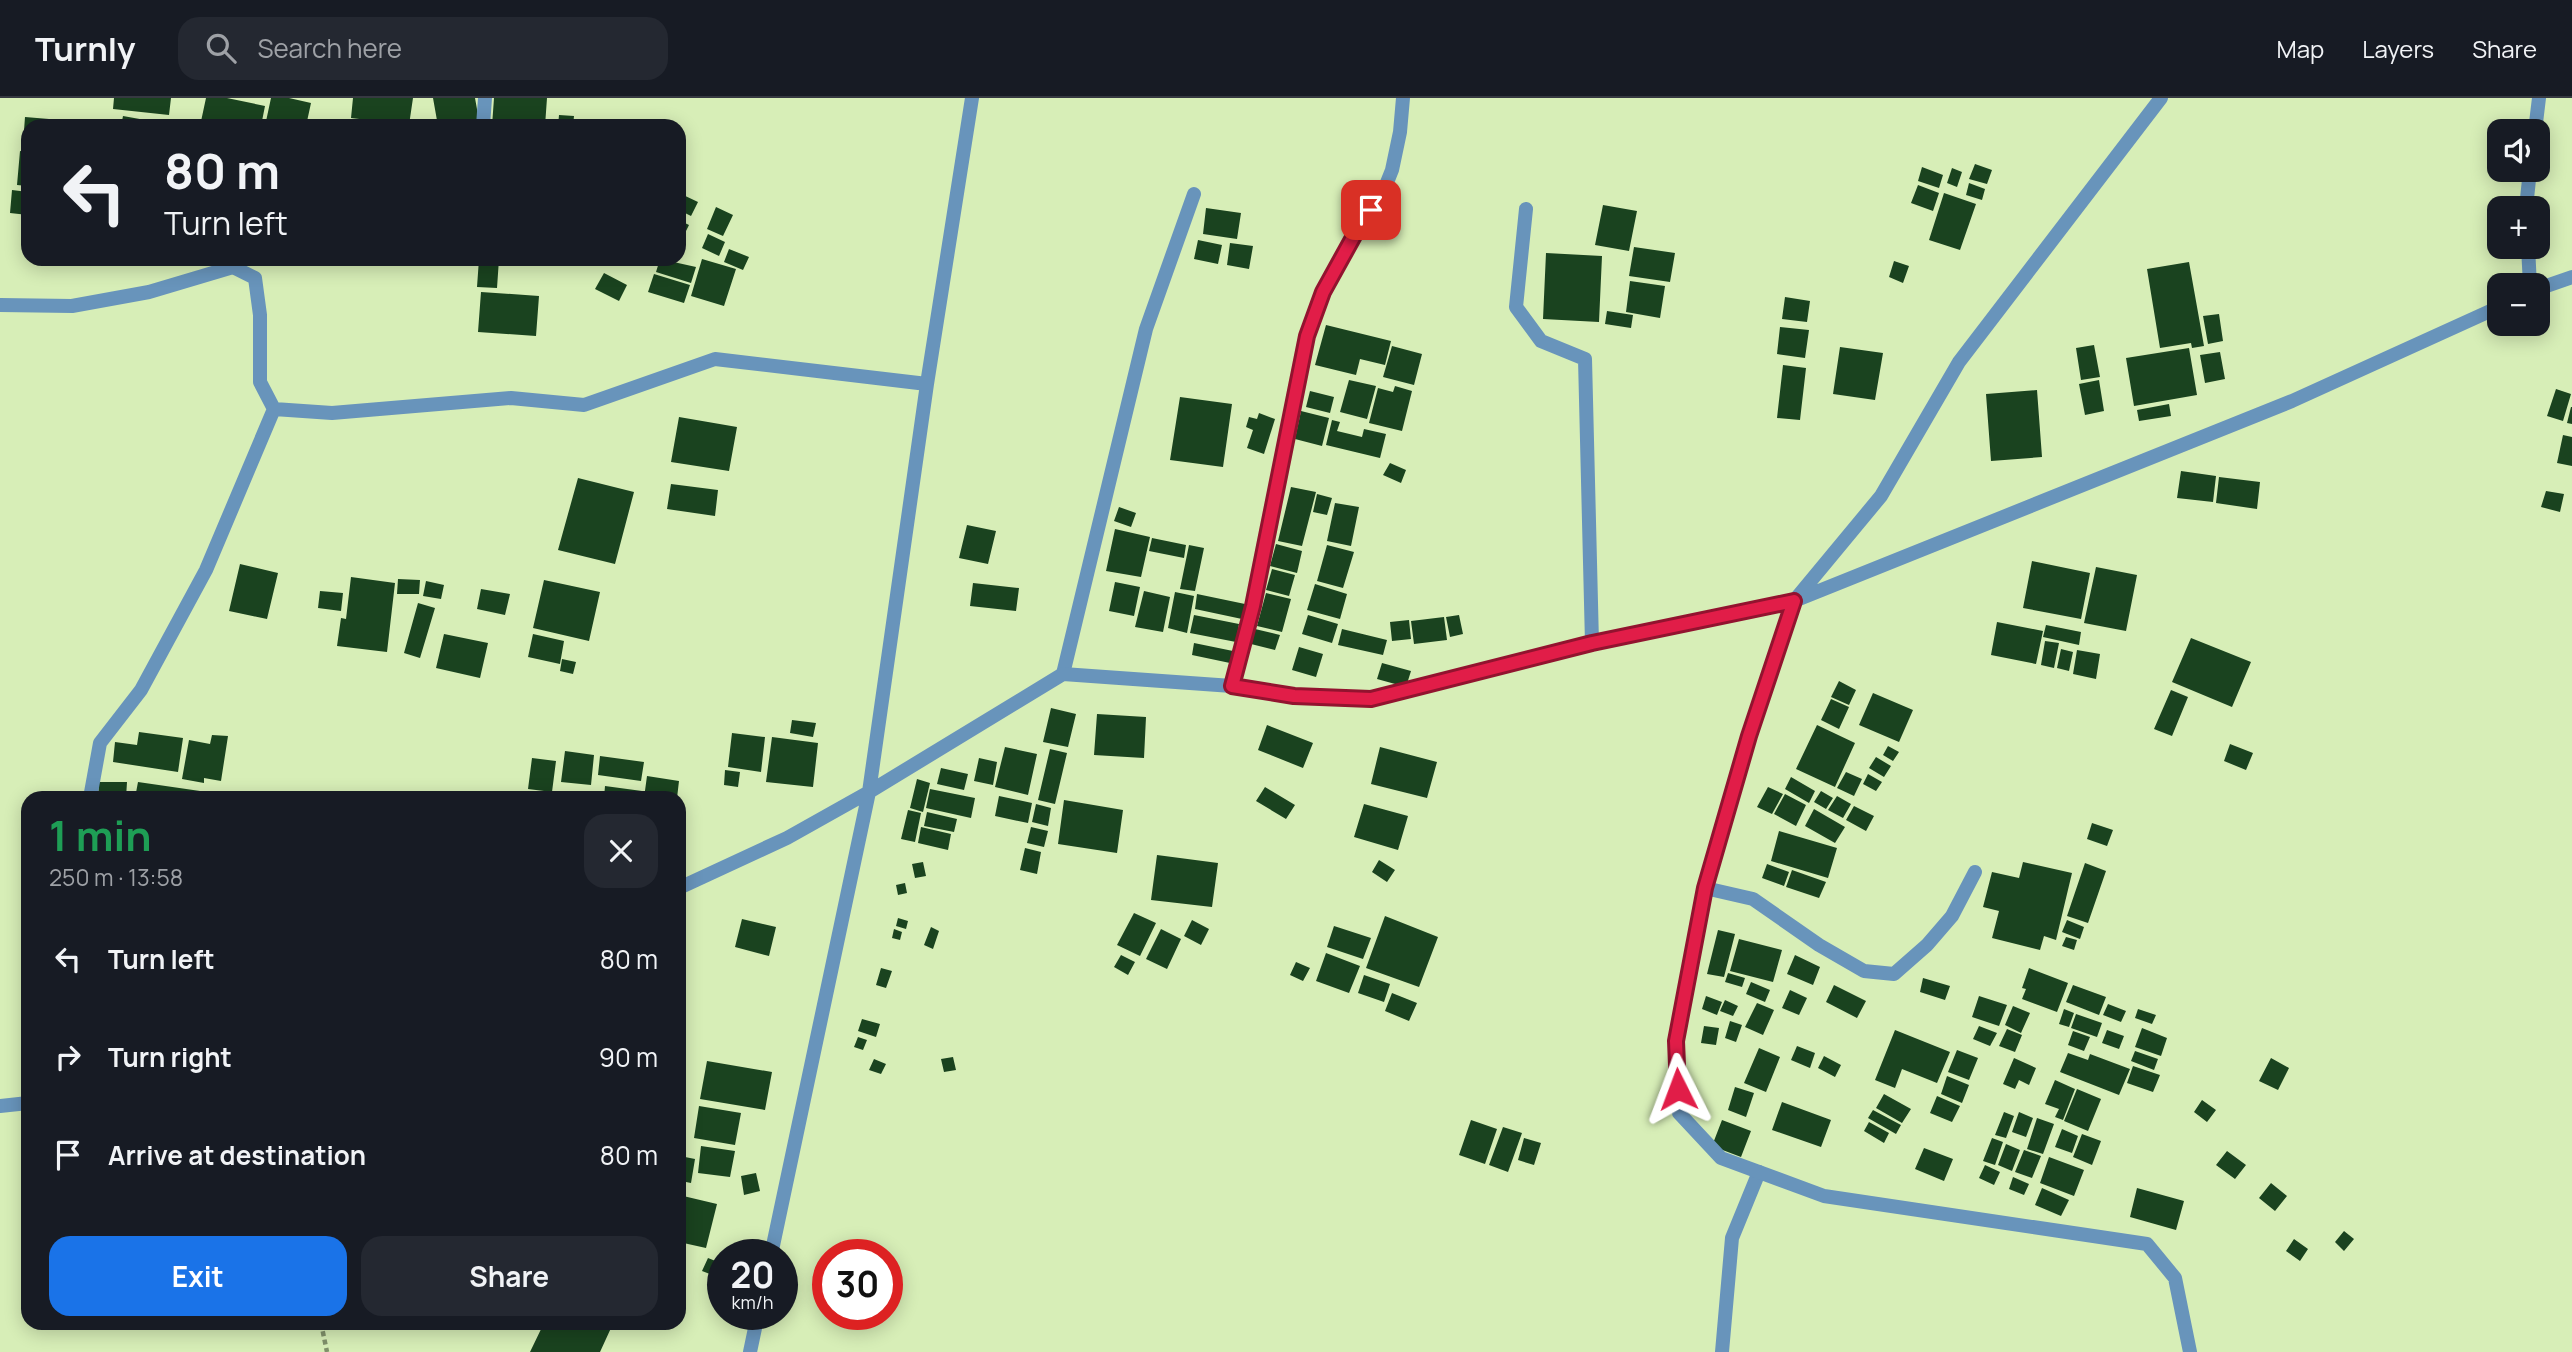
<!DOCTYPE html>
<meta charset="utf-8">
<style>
body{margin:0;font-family:Manrope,sans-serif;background:#242831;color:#f1f3f6;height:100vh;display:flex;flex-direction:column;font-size:26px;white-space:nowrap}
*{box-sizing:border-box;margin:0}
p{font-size:23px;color:#9ea1a6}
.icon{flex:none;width:38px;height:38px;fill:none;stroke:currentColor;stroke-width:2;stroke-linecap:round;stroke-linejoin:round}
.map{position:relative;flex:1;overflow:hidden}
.panel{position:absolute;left:21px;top:693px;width:665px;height:539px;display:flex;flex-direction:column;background:#171b24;border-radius:21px;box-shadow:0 4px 18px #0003}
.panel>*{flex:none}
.hud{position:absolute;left:21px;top:21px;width:665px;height:147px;border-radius:21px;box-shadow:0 4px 18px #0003;background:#171b24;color:#f1f3f6;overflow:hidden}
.tools{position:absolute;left:2487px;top:21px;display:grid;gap:14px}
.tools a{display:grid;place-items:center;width:63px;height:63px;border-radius:14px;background:#171b24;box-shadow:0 4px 18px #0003;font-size:35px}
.speed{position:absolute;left:707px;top:1141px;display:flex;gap:14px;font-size:35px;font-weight:700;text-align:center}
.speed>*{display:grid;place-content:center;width:91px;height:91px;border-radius:50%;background:#171b24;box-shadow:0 4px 18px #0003;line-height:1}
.speed small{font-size:18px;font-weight:400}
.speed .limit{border:10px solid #d22;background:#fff;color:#111}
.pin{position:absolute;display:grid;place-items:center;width:60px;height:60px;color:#fff;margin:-30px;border-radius:14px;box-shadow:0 4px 10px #0006}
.me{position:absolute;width:77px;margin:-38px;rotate:357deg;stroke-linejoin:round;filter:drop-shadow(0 0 5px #0008)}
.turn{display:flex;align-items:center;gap:24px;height:147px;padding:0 28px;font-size:32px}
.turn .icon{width:91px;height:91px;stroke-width:2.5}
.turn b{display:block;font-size:49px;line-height:60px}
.round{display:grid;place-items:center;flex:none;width:74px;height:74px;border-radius:21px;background:#242831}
.overview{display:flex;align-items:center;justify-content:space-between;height:119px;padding:0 28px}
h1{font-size:42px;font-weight:700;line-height:52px;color:#1e9e55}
.cta{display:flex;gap:14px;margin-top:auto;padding:14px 28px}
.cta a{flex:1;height:80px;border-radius:21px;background:#1a73e8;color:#fff;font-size:28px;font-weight:700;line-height:80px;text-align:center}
.cta a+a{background:#242831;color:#f1f3f6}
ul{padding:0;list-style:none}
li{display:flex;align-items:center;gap:21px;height:98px;padding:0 28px}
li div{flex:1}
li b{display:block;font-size:26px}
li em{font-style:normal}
header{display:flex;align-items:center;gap:42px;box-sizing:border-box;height:98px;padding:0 35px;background:#171b24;border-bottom:2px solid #363941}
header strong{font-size:33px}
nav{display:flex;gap:38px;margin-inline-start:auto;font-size:24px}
.search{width:490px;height:63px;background:#242831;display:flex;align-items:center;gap:18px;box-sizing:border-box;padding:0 24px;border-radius:21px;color:#9ea1a6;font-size:26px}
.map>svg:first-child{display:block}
.building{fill:#1a431f}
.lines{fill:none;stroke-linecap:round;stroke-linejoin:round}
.path{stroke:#81916b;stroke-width:4.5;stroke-dasharray:5 3.5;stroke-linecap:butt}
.service{stroke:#6894bb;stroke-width:14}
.minor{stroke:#6894bb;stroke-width:14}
.route-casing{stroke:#92132f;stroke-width:18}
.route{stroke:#e11d48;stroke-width:12}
</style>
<header>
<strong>Turnly</strong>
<div class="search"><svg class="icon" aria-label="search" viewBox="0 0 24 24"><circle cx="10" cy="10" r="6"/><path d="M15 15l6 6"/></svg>Search here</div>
<nav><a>Map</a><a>Layers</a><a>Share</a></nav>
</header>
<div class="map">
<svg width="2572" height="1254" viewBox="0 0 2572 1254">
<rect width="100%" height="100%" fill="#d7eeb7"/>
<path class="building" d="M114 0H171L169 17 113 11Z
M206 0H227L265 8 261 28H200Z
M271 0H289L311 5 306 28H265Z
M353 0H413L409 27 351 20Z
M433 0H475L480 28H438Z
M494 0H547L545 28H492Z
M559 17 574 18 573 28H558Z
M123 18 173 27V28H121Z
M25 19 73 23V28H28V47L23 46Z
M20 53 28 54V88L17 87Z
M1975 66 1992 72 1987 86 1969 81Z
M1922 69 1943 77 1939 90 1918 83Z
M1952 70 1962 74 1957 89 1947 85Z
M1969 85 1985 91 1982 102 1966 97Z
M1918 87 1939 95 1933 113 1911 105Z
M12 92 28 94V117L10 115Z
M679 95 698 104 691 118 679 112Z
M1944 95 1976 106 1960 152 1929 142Z
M1603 107 1637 113 1629 153 1595 147Z
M716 109 733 117 723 138 707 131Z
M1206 110 1241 115 1237 141 1203 136Z
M679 122 689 127 684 137 679 134Z
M708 136 725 144 719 158 702 150Z
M1198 142 1222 147 1218 166 1194 161Z
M1230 145 1253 148 1249 171 1227 167Z
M1634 149 1675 155 1670 184 1629 178Z
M729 151 749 159 743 172 724 164Z
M1546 155 1602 158 1599 224 1543 221Z
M479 161H499L497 190 477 189Z
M660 161 696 169 691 185 656 174Z
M702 161 736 171 724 208 691 198Z
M1894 163 1909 168 1903 185 1889 179Z
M2189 164 2204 248 2192 250 2191 245 2160 250 2147 171Z
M604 175 627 187 619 203 595 191Z
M654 176 690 187 684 205 648 194Z
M1630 183 1665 188 1660 220 1626 214Z
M481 194 539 198 536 238 478 234Z
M1785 199 1810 203 1807 224 1782 221Z
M1607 213 1633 217 1631 230 1605 226Z
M2219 216 2223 243 2208 246 2203 218Z
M1326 227 1391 243 1385 267 1360 261 1356 277 1315 267Z
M1780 229 1809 232 1805 260 1777 256Z
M2094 247 2100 279 2081 282 2076 250Z
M1392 248 1422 256 1414 287 1383 279Z
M1840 249 1883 255 1875 302 1833 296Z
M2189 250 2197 297 2134 308 2126 260Z
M2220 254 2225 281 2205 285 2200 257Z
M1783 267 1806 270 1800 322 1777 320Z
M1349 282 1376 288 1367 321 1340 314Z
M2099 282 2104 313 2085 317 2079 286Z
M1395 288 1412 293 1402 333 1369 325 1378 290 1393 294Z
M2556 291 2571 296 2563 323 2547 318Z
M2037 292 2042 359 1991 363 1986 296Z
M1310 293 1334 299 1330 315 1306 309Z
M1180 299 1232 306 1223 369 1170 362Z
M2169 306 2171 318 2139 323 2137 312Z
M2571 309H2572V326L2567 325Z
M1301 313 1329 320 1322 348 1295 341Z
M1259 315 1275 321 1264 356 1247 350 1253 332 1246 329 1249 319 1257 321Z
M679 319 737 329 729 373 671 364Z
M1332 322 1340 324 1337 333 1362 339 1364 331 1386 336 1380 360 1326 347Z
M2563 337 2572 339V368L2557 365Z
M1390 365 1406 372 1401 385 1383 377Z
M2181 373 2216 378 2213 404 2177 400Z
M2219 379 2260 384 2257 411 2216 405Z
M578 380 634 394 615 466 558 452Z
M671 386 718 392 715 418 667 411Z
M1291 389 1316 394 1302 448 1278 443Z
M2546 393 2564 396 2560 414 2541 409Z
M1317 396 1332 400 1327 417 1313 414Z
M1335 405 1359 409 1351 448 1327 443Z
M1119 409 1136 415 1131 429 1114 423Z
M967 427 996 433 988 466 959 460Z
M1115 431 1150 439 1141 479 1106 473Z
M1152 440 1186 447 1184 460 1149 453Z
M1276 446 1302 453 1297 475 1270 468Z
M1189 447 1204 450 1195 493 1180 491Z
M1327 447 1354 454 1343 490 1317 483Z
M2032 463 2090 475 2081 521 2023 510Z
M240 466 278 475 267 521 229 513Z
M2096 469 2137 477 2126 533 2084 525Z
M1272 471 1295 477 1289 498 1266 492Z
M351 479 395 485 387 554 337 548 341 520 346 521Z
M398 481 420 482 419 496H397Z
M544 482 600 494 589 543 533 530Z
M426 483 444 487 441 501 423 498Z
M1115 484 1140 489 1134 518 1109 513Z
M973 485 1019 490 1016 513 970 508Z
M1315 486 1347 496 1340 521 1307 512Z
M481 491 510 496 505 517 477 511Z
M320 493 343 495 341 513 318 510Z
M1144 493 1170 499 1163 534 1135 529Z
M1175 494 1194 498 1187 535 1168 530Z
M1266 495 1291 501 1282 534 1257 528Z
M1197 496 1245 506 1242 521 1195 511Z
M418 505 435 510 420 560 404 555Z
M1194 517 1239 526 1236 544 1190 535Z
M1308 517 1338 526 1332 545 1302 536Z
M1459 517 1463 536 1450 539 1446 519Z
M1444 519 1447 542 1414 546 1411 523Z
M1409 522 1411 541 1392 543 1390 524Z
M1997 524 2043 533 2036 566 1991 557Z
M2046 527 2081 534 2079 547 2043 539Z
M1255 531 1280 537 1275 552 1251 546Z
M1342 531 1387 542 1383 557 1338 547Z
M444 536 488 545 480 580 436 570Z
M533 536 564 543 560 566 528 559Z
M2191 540 2251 564 2232 609 2172 584Z
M2045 543 2059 545 2054 570 2041 567Z
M1194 545 1233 553 1230 565 1192 557Z
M1299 549 1323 556 1316 579 1292 572Z
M2061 551 2073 554 2069 573 2057 570Z
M2077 552 2100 556 2096 581 2073 576Z
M562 561 576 564 573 576 560 573Z
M1382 565 1411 573 1406 589 1377 581Z
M1839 583 1856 592 1849 607 1831 599Z
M2171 592 2188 599 2172 638 2154 631Z
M1873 595 1913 612 1899 644 1859 627Z
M1831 601 1849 609 1839 631 1821 622Z
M1051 610 1076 616 1068 649 1043 644Z
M1097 616 1146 619 1144 660 1094 657Z
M792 622 816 625 813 639 790 635Z
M1267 627 1313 645 1303 670 1258 652Z
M1817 627 1855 645 1835 689 1796 671Z
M139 634 183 640 178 674 113 664 115 644 137 647Z
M732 635 765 639 761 674 728 669Z
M212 637 228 638 221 683 204 680V685L182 681 189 642 210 646Z
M772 639 818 645 813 689 766 684Z
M2230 646 2253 655 2246 672 2224 663Z
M1888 648 1899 654 1893 663 1883 657Z
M1005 649 1037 656 1028 697 995 689Z
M1380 649 1437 664 1427 700 1371 686Z
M1050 651 1067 655 1055 706 1038 702Z
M565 653 594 657 591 687 561 684Z
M600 658 644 664 641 683 598 677Z
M1876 659 1891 668 1884 679 1869 670Z
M532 660 556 663 552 694 528 691Z
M979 660 997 664 993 687 974 683Z
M941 670 968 676 964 692 937 686Z
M725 672 740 674 738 689 724 687Z
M1846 674 1862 681 1854 698 1837 690Z
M1868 676 1882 684 1876 693 1863 686Z
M647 678 679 683 677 700H644Z
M1791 679 1815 693 1809 705 1785 691Z
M917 681 930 685 923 714 910 710Z
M99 684H127L126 700H98Z
M138 684 200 693 199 700H135Z
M605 688 642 693 641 700H604Z
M1265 689 1295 707 1286 721 1256 703Z
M1768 689 1783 696 1772 716 1757 709Z
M930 691 975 700 971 720 926 710Z
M1821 693 1833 700 1826 711 1814 704Z
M1785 696 1806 707 1796 728 1774 716Z
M999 698 1032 705 1028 725 995 718Z
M1837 698 1851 706 1843 720 1828 712Z
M1064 702 1123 712 1117 755 1058 746Z
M1036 706 1051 710 1048 728 1032 724Z
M1364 706 1408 718 1398 752 1354 739Z
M1854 708 1874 718 1866 733 1846 722Z
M1814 711 1845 729 1835 745 1805 728Z
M908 712 921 715 915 744 901 741Z
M927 714 957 721 954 734 924 728Z
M2092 725 2113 732 2107 748 2087 741Z
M921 729 951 736 948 752 918 745Z
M1031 729 1048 733 1044 749 1027 745Z
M1779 733 1837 750 1828 780 1771 763Z
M1025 750 1041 754 1037 776 1020 772Z
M1157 757 1218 765 1212 809 1151 802Z
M1379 762 1395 772 1387 784 1372 774Z
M923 764 926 778 915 780 912 766Z
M2023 764 2072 775 2056 842 2044 838 2040 852 1992 840 1999 813 1983 809 1992 774 2019 780Z
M2085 765 2106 773 2088 825 2067 818Z
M1767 766 1789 774 1784 788 1762 780Z
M1792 772 1826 784 1819 800 1786 789Z
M905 785 907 795 898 797 896 787Z
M1134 815 1156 825 1140 858 1117 847Z
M1385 818 1438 839 1419 889 1366 870Z
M898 820 908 823 906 831 896 828Z
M742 821 776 829 769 858 735 849Z
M1192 822 1209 831 1201 847 1184 838Z
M2067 822 2084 829 2080 841 2062 834Z
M1334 828 1371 840 1363 861 1327 849Z
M931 829 939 833 933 851 924 847Z
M894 831 902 834 900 842 892 840Z
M1161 831 1181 841 1167 871 1146 861Z
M1718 832 1735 836 1724 879 1707 876Z
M2066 839 2077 842 2074 852 2062 848Z
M1739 841 1782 852 1773 884 1730 873Z
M1326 855 1360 868 1349 895 1316 883Z
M1121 857 1135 864 1128 877 1114 869Z
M1795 857 1820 869 1813 887 1787 876Z
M1296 864 1310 870 1303 883 1290 877Z
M881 870 892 873 886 890 876 887Z
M2029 870 2068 885 2057 914 2022 901 2026 891 2022 890Z
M1728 875 1745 880 1742 889 1725 884Z
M1364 877 1390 886 1384 904 1358 895Z
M1923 880 1950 888 1945 902 1920 894Z
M1751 884 1770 892 1765 904 1746 896Z
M1834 887 1866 903 1857 920 1826 904Z
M2073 887 2106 899 2099 917 2066 904Z
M1790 892 1807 900 1799 917 1782 910Z
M1392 895 1417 905 1409 923 1385 913Z
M1706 898 1722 904 1717 917 1702 911Z
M1979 898 2007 907 1999 928 1972 919Z
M1725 902 1738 908 1733 918 1720 913Z
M1757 905 1774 912 1763 937 1745 929Z
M2108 906 2126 913 2121 924 2103 917Z
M2013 908 2030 915 2021 935 2005 927Z
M2064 911 2074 915 2069 929 2059 926Z
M2138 911 2156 917 2152 926 2135 920Z
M2076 916 2102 925 2097 939 2071 930Z
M862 921 880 926 876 939 858 933Z
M1730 923 1742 927 1736 944 1725 940Z
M1704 928 1719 930 1716 947 1701 945Z
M1979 928 1997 935 1990 948 1973 941Z
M2142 930 2167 940 2161 958 2135 949Z
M2007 931 2022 937 2015 954 1999 948Z
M1895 932 1950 954 1937 985 1902 971 1895 990 1875 982Z
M2107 932 2124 938 2119 951 2102 945Z
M2073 933 2090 939 2084 953 2068 947Z
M858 939 867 942 863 952 854 949Z
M1797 948 1815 955 1810 970 1791 962Z
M1759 950 1780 959 1766 994 1744 985Z
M1957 952 1978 960 1969 982 1948 974Z
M2135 953 2158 961 2154 972 2131 963Z
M2068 955 2088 962 2090 956 2130 971 2119 997 2060 974Z
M1824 958 1841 967 1835 979 1818 970Z
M953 959 956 972 944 974 941 961Z
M2014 960 2036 970 2029 987 2019 982 2015 991 2003 986Z
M2271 960 2289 970 2278 992 2259 983Z
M874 961 886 966 881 976 869 972Z
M707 963 772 974 765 1012 700 1001Z
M2133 968 2160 977 2153 994 2127 985Z
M1947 978 1969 987 1962 1005 1941 996Z
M2055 982 2075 991 2063 1022 2055 1019 2059 1011 2045 1006Z
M1735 989 1754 995 1746 1019 1728 1012Z
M2077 991 2101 1001 2088 1033 2064 1023Z
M1884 996 1911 1011 1902 1025 1876 1010Z
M1937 998 1960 1008 1952 1024 1930 1015Z
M2202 1002 2216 1012 2207 1024 2194 1014Z
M1782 1004 1831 1022 1821 1049 1772 1032Z
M699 1008 741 1015 735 1047 694 1040Z
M1873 1012 1901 1027 1896 1036 1868 1020Z
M2004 1014 2014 1018 2006 1040 1995 1037Z
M2019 1014 2033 1020 2026 1039 2012 1034Z
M2037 1020 2054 1026 2043 1056 2027 1051Z
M1471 1022 1497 1031 1485 1066 1459 1057Z
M1722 1022 1751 1033 1741 1059 1712 1048Z
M1869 1024 1889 1035 1884 1045 1864 1033Z
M1503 1029 1522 1035 1508 1074 1489 1067Z
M2062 1031 2078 1038 2072 1055 2055 1049Z
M2082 1036 2101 1043 2092 1067 2073 1059Z
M1524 1040 1541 1045 1534 1067 1518 1062Z
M1992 1040 2003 1044 1995 1067 1983 1063Z
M2006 1046 2020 1052 2012 1073 1998 1067Z
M701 1048 735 1053 730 1079 698 1075Z
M1924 1050 1953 1061 1944 1083 1915 1071Z
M2024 1052 2041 1058 2032 1080 2015 1074Z
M2227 1053 2246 1067 2235 1081 2216 1067Z
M685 1059 695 1061 691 1085 681 1083Z
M2049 1059 2084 1072 2074 1098 2040 1085Z
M1985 1067 2000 1074 1994 1087 1979 1080Z
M756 1075 760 1093 744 1097 741 1078Z
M2013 1079 2029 1086 2024 1097 2009 1091Z
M2271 1085 2287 1098 2275 1113 2259 1100Z
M2042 1090 2069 1102 2061 1118 2035 1107Z
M2137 1090 2184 1103 2176 1132 2130 1119Z
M679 1097 717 1106 706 1150 679 1144Z
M2344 1133 2354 1141 2344 1153 2335 1144Z
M2294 1141 2308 1151 2300 1163 2286 1153Z
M708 1160 723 1166V1181L702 1173Z
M544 1225H599L611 1230 600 1254H530Z"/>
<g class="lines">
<path class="path" d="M321 1225 327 1254"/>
<path class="service" d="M1526 111 1516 209 1541 243 1585 261 1592 545
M1063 576 1146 231 1194 96
M1722 1254 1732 1140 1759 1074"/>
<path class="minor" d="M483 28 485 0
M2535 33 2539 0
M2526 110 2530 72
M2528 149 2530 187
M2538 191 2572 179
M0 207 72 208 149 194 233 169 255 180 260 217V284L274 311 332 315 511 300 584 307 715 261 927 286
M1232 588 1253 508 1307 238 1323 194 1360 127 1382 97 1392 72 1400 34 1403 0
M90 700 100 645 141 592 206 472 274 311
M679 790 787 740 869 694 1063 576 1232 588 1294 598 1371 601 1592 545 1794 503 1881 398 1959 264 2161 0
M1705 790 1753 801 1819 847 1864 873 1894 876 1927 847 1952 818 1975 774
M0 1008 28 1005
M771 1157 869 694 927 286 972 0
M750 1254 758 1216
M2190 1254 2175 1180 2147 1146 1824 1098 1721 1060 1679 1015 1676 943 1705 790 1750 638 1794 503 2292 303 2499 209"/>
</g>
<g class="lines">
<g class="route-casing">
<path id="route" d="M1371 112 1360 127 1323 194 1307 238 1253 508 1232 588 1294 598 1371 601 1592 545 1794 503 1749 638 1705 790 1676 943 1678 991"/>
</g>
<use href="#route" class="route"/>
</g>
</svg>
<div class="tools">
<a><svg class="icon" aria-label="sound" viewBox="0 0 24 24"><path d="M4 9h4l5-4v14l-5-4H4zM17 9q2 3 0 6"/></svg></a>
<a>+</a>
<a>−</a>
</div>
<div class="speed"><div>20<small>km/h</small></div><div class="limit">30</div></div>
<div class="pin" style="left:1371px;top:112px;background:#d93025"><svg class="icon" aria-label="arrive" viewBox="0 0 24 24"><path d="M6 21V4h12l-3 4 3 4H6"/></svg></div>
<svg class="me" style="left:1678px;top:991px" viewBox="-20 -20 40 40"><path d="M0-17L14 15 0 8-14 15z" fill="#e11d48" stroke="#fff" stroke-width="4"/></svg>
<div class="hud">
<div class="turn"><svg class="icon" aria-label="left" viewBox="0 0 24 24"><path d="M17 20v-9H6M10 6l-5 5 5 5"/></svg><div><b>80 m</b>Turn left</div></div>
</div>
<section class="panel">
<div class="overview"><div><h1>1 min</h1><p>250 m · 13:58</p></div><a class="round"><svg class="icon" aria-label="close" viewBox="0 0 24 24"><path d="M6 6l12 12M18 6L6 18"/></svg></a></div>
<ul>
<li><svg class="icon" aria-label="left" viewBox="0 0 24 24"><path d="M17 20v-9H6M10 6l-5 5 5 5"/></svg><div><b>Turn left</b></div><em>80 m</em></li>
<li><svg class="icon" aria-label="right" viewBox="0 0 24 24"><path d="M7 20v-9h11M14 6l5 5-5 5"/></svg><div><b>Turn right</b></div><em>90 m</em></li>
<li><svg class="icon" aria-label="arrive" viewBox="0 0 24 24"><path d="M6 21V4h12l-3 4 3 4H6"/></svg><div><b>Arrive at destination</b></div><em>80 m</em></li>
</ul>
<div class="cta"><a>Exit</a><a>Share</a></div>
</section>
</div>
